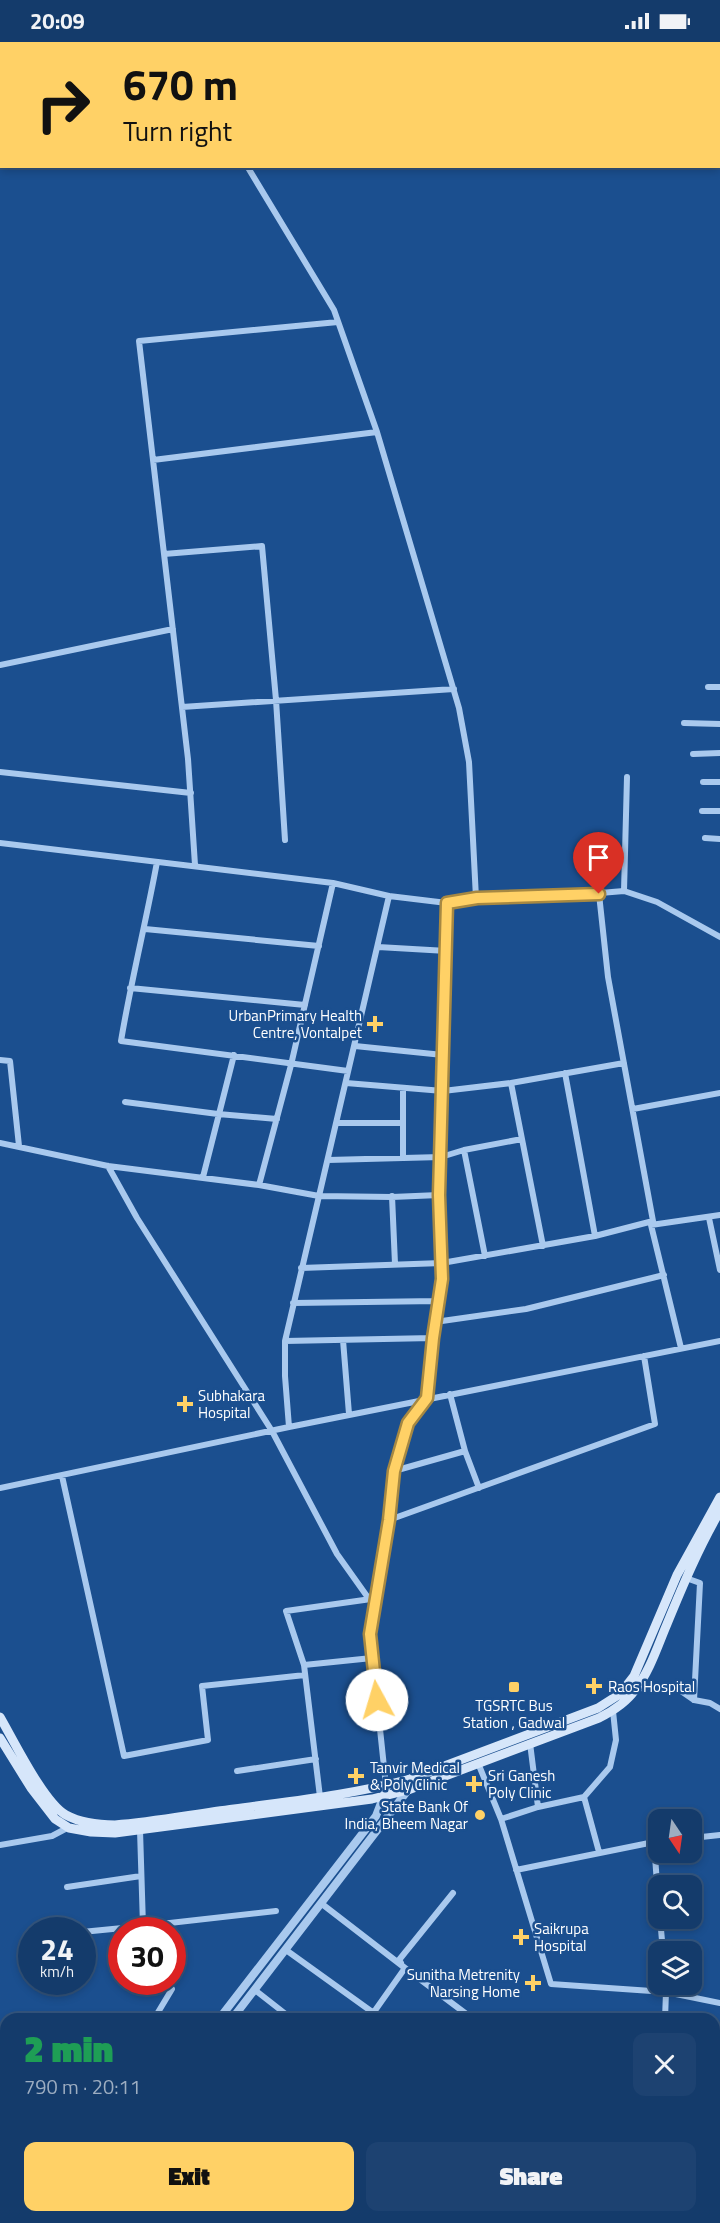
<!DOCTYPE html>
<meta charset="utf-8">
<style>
body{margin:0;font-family:"Titillium Web",sans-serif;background:#1d4271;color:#f1f3f6;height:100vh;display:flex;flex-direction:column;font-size:22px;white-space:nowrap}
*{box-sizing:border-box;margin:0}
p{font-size:20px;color:#9dadc1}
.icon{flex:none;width:33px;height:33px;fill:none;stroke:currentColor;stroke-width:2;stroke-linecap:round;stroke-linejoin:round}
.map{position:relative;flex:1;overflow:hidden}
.drawer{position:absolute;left:0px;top:1971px;width:720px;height:210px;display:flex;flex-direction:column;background:#143b6b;border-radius:18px 18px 0 0;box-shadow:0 3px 9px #0003,0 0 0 2px #33557e}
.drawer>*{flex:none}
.top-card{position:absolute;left:0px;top:0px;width:720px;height:126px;box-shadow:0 3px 9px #0003,0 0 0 2px #33557e;background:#ffd166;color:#111;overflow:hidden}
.needle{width:39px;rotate:167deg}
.buttons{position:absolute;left:648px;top:1767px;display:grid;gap:12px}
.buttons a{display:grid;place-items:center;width:54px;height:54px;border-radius:12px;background:#143b6b;box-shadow:0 3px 9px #0003,0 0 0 2px #33557e;font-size:30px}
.speed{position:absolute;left:18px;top:1875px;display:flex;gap:12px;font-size:30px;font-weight:700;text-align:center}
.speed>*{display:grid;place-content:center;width:78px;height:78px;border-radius:50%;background:#143b6b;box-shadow:0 3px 9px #0003,0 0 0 2px #33557e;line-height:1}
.speed small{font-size:15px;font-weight:400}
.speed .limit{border:9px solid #d22;background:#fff;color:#111}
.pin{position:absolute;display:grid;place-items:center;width:51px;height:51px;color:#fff;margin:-62px -26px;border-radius:50% 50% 50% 0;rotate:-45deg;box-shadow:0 0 6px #0007}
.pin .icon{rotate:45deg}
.me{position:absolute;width:66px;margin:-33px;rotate:354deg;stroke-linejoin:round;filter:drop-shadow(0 0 4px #0008)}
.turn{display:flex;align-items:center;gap:21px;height:126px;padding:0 24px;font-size:27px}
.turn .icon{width:78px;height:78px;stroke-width:2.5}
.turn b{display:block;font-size:42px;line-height:51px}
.round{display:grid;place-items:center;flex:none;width:63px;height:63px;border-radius:12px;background:#1d4271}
.overview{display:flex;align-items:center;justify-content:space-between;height:102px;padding:0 24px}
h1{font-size:36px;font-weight:800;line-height:45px;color:#1e9e55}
.cta{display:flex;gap:12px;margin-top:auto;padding:12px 24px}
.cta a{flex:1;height:69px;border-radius:12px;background:#ffd166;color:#111;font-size:24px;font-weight:800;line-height:69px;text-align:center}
.cta a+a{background:#1d4271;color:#f1f3f6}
.status{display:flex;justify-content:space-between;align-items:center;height:42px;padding:0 30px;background:#143b6b;direction:ltr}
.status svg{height:16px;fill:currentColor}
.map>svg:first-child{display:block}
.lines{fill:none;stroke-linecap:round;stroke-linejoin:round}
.minor{stroke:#a9c9ee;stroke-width:6}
.tertiary{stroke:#a9c9ee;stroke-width:8}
.secondary{stroke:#d6e6fa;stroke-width:9}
.route-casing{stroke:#a68842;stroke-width:15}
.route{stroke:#ffd166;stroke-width:10}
.poi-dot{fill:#ffd166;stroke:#1b4f8f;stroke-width:2}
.labels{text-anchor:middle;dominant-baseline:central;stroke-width:5;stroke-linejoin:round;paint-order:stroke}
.poi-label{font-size:15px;fill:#fff;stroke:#1b4f8f;text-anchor:start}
</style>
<div class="status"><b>20:09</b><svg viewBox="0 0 49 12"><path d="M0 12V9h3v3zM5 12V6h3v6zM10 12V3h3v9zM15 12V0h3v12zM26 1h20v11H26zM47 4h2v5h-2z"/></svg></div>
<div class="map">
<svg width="720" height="2181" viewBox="0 0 720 2181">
<rect width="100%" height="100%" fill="#1b4f8f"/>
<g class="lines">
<path class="minor" d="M186 0V2
M153 418 139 299 338 280
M164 512 262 504 276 658 285 798
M0 623 173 587
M708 645H720
M182 665 454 647
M684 681 720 682
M693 712 720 711
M0 730 191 751
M703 740H720
M702 769H720
M705 796 720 797
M0 801 333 841 389 854 447 861 476 856 469 720 459 666 377 390 334 268 247 124
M157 820C146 880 131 939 121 999L348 1029
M195 823 188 717 153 418 377 390
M624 849 627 735
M599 852 608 935 653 1179 651 1183 681 1306
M476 856 576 853 624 849 657 860 720 895
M145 887 319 904
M378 905 447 909
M130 946 305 963
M355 1004 443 1013
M0 1018 10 1019 19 1104
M565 1031 595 1194
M346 1041 443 1049 511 1041
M125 1060 218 1072 277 1077
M633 1067 720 1051
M337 1081H402
M0 1101 108 1124 259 1143 319 1154 389 854
M464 1108 485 1214
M403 1116V1047
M328 1118 441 1115 464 1108 522 1097
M108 1124 137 1176 272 1389 337 1512 369 1557
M203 1135 234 1013
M259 1143 291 1023 333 841
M439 1153 392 1155 319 1154 285 1299V1334L289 1385 720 1299
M392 1154 395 1222
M709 1176 720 1228
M651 1183 720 1173
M543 1204 511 1041 624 1021
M301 1226 442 1221 595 1194 653 1179
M293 1261 438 1259
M435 1280 526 1267 664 1233
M343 1298 349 1372
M285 1299 433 1296
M450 1352 465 1409 479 1446
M394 1429 465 1409
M62 1434 124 1714 208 1698 202 1644 305 1633
M0 1446 289 1385
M389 1478 655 1382 644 1314
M686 1536 700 1541 694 1658
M304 1623 372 1616
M636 1647 654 1644 681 1649 694 1658 710 1661 720 1667
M530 1701 538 1765
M478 1721 501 1777 551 1942 666 1950 665 1942
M237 1729 316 1717
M386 1744 370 1592 389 1478 394 1429 408 1381 427 1356 433 1296 442 1237 439 1153 447 861
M320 1755 304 1623 286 1569 371 1557
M584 1755 610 1725 616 1698 613 1669
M501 1777 538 1765 584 1755 599 1810
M140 1788 143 1884 276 1869
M692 1796 720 1793
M0 1803 52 1794 69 1785
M516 1828 654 1800 658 1856
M67 1845 141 1834
M322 1862 405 1926
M660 1876 663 1910
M82 1890 143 1884 145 1888
M286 1908 382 1977
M401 1921 399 1918 453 1851
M255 1948 292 1977
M154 1977 172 1947 168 1940
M369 1977 405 1926 473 1977
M665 1977 666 1950 720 1961
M0 2071 6 2072
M176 2175 184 2181
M263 2175 271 2181
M359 2175 367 2181
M544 2175 547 2178 545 2181
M0 2177 10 2181
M408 2181 412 2175
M476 2181 481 2175
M627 2181 638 2177 651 2181"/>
<path class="tertiary" d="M219 1977 376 1774 386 1748
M232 1977 408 1748 410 1737
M63 2181 68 2175
M74 2181 79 2175"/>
<path class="secondary" d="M0 1675C14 1699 44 1761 66 1773 81 1781 99 1783 115 1783 155 1780 194 1772 234 1767 292 1759 352 1753 410 1737L598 1666 620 1652 634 1634 677 1533 720 1455
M0 1696 31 1746 55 1777 69 1786 91 1790 115 1791 372 1757 408 1748 599 1676C613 1669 626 1661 635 1648 650 1629 658 1603 667 1582 683 1543 699 1505 720 1469"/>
</g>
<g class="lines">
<g class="route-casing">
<path id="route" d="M377 1658 370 1592 389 1478 394 1429 408 1381 427 1356 433 1296 442 1237 439 1153 447 861 477 856 599 852"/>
</g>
<use href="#route" class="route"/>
</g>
<g class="poi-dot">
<path d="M372 973h6v6h6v6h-6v6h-6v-6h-6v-6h6z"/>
<path d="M182 1353h6v6h6v6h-6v6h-6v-6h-6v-6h6z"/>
<path d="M591 1635h6v6h6v6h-6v6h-6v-6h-6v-6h6z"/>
<rect x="508" y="1639" width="12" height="12" rx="3"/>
<path d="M353 1725h6v6h6v6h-6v6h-6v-6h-6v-6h6z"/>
<path d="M471 1733h6v6h6v6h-6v6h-6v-6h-6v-6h6z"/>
<circle cx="480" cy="1773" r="6"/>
<path d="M518 1886h6v6h6v6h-6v6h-6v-6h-6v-6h6z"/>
<path d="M530 1932h6v6h6v6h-6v6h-6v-6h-6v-6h6z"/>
</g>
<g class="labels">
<g class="poi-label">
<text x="362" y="973" text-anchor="end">UrbanPrimary Health<tspan x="362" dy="17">Centre, Vontalpet</tspan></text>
<text x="198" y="1353">Subhakara<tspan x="198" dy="17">Hospital</tspan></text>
<text x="608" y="1644">Raos Hospital</text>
<text x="514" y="1663" text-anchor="middle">TGSRTC Bus<tspan x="514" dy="17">Station , Gadwal</tspan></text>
<text x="370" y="1725">Tanvir Medical<tspan x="370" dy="17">&amp; Poly Clinic</tspan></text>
<text x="488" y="1733">Sri Ganesh<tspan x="488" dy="17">Poly Clinic</tspan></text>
<text x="468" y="1764" text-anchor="end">State Bank Of<tspan x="468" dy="17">India, Bheem Nagar</tspan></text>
<text x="534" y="1886">Saikrupa<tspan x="534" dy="17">Hospital</tspan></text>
<text x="520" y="1932" text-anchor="end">Sunitha Metrenity<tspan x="520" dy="17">Narsing Home</tspan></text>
</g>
</g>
</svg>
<div class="buttons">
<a><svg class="needle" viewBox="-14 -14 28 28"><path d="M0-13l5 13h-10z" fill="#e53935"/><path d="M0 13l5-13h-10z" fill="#9dadc1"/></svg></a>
<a><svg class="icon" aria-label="search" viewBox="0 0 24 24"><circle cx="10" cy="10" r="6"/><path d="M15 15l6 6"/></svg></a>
<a><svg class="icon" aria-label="layers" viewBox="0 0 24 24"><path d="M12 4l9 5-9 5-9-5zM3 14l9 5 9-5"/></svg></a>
</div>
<div class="speed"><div>24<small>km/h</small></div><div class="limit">30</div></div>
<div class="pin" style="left:599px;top:852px;background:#d93025"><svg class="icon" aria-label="arrive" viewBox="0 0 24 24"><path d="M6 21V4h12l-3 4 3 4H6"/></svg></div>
<svg class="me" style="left:377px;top:1658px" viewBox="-20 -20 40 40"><circle r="19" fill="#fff"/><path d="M0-13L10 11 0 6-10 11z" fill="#ffd166"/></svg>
<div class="top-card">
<div class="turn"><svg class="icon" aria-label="right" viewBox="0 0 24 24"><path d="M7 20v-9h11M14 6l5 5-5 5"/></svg><div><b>670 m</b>Turn right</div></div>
</div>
<section class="drawer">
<div class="overview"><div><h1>2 min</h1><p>790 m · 20:11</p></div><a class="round"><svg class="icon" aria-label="close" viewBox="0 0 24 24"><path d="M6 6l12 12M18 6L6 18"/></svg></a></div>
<div class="cta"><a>Exit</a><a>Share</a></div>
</section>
</div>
